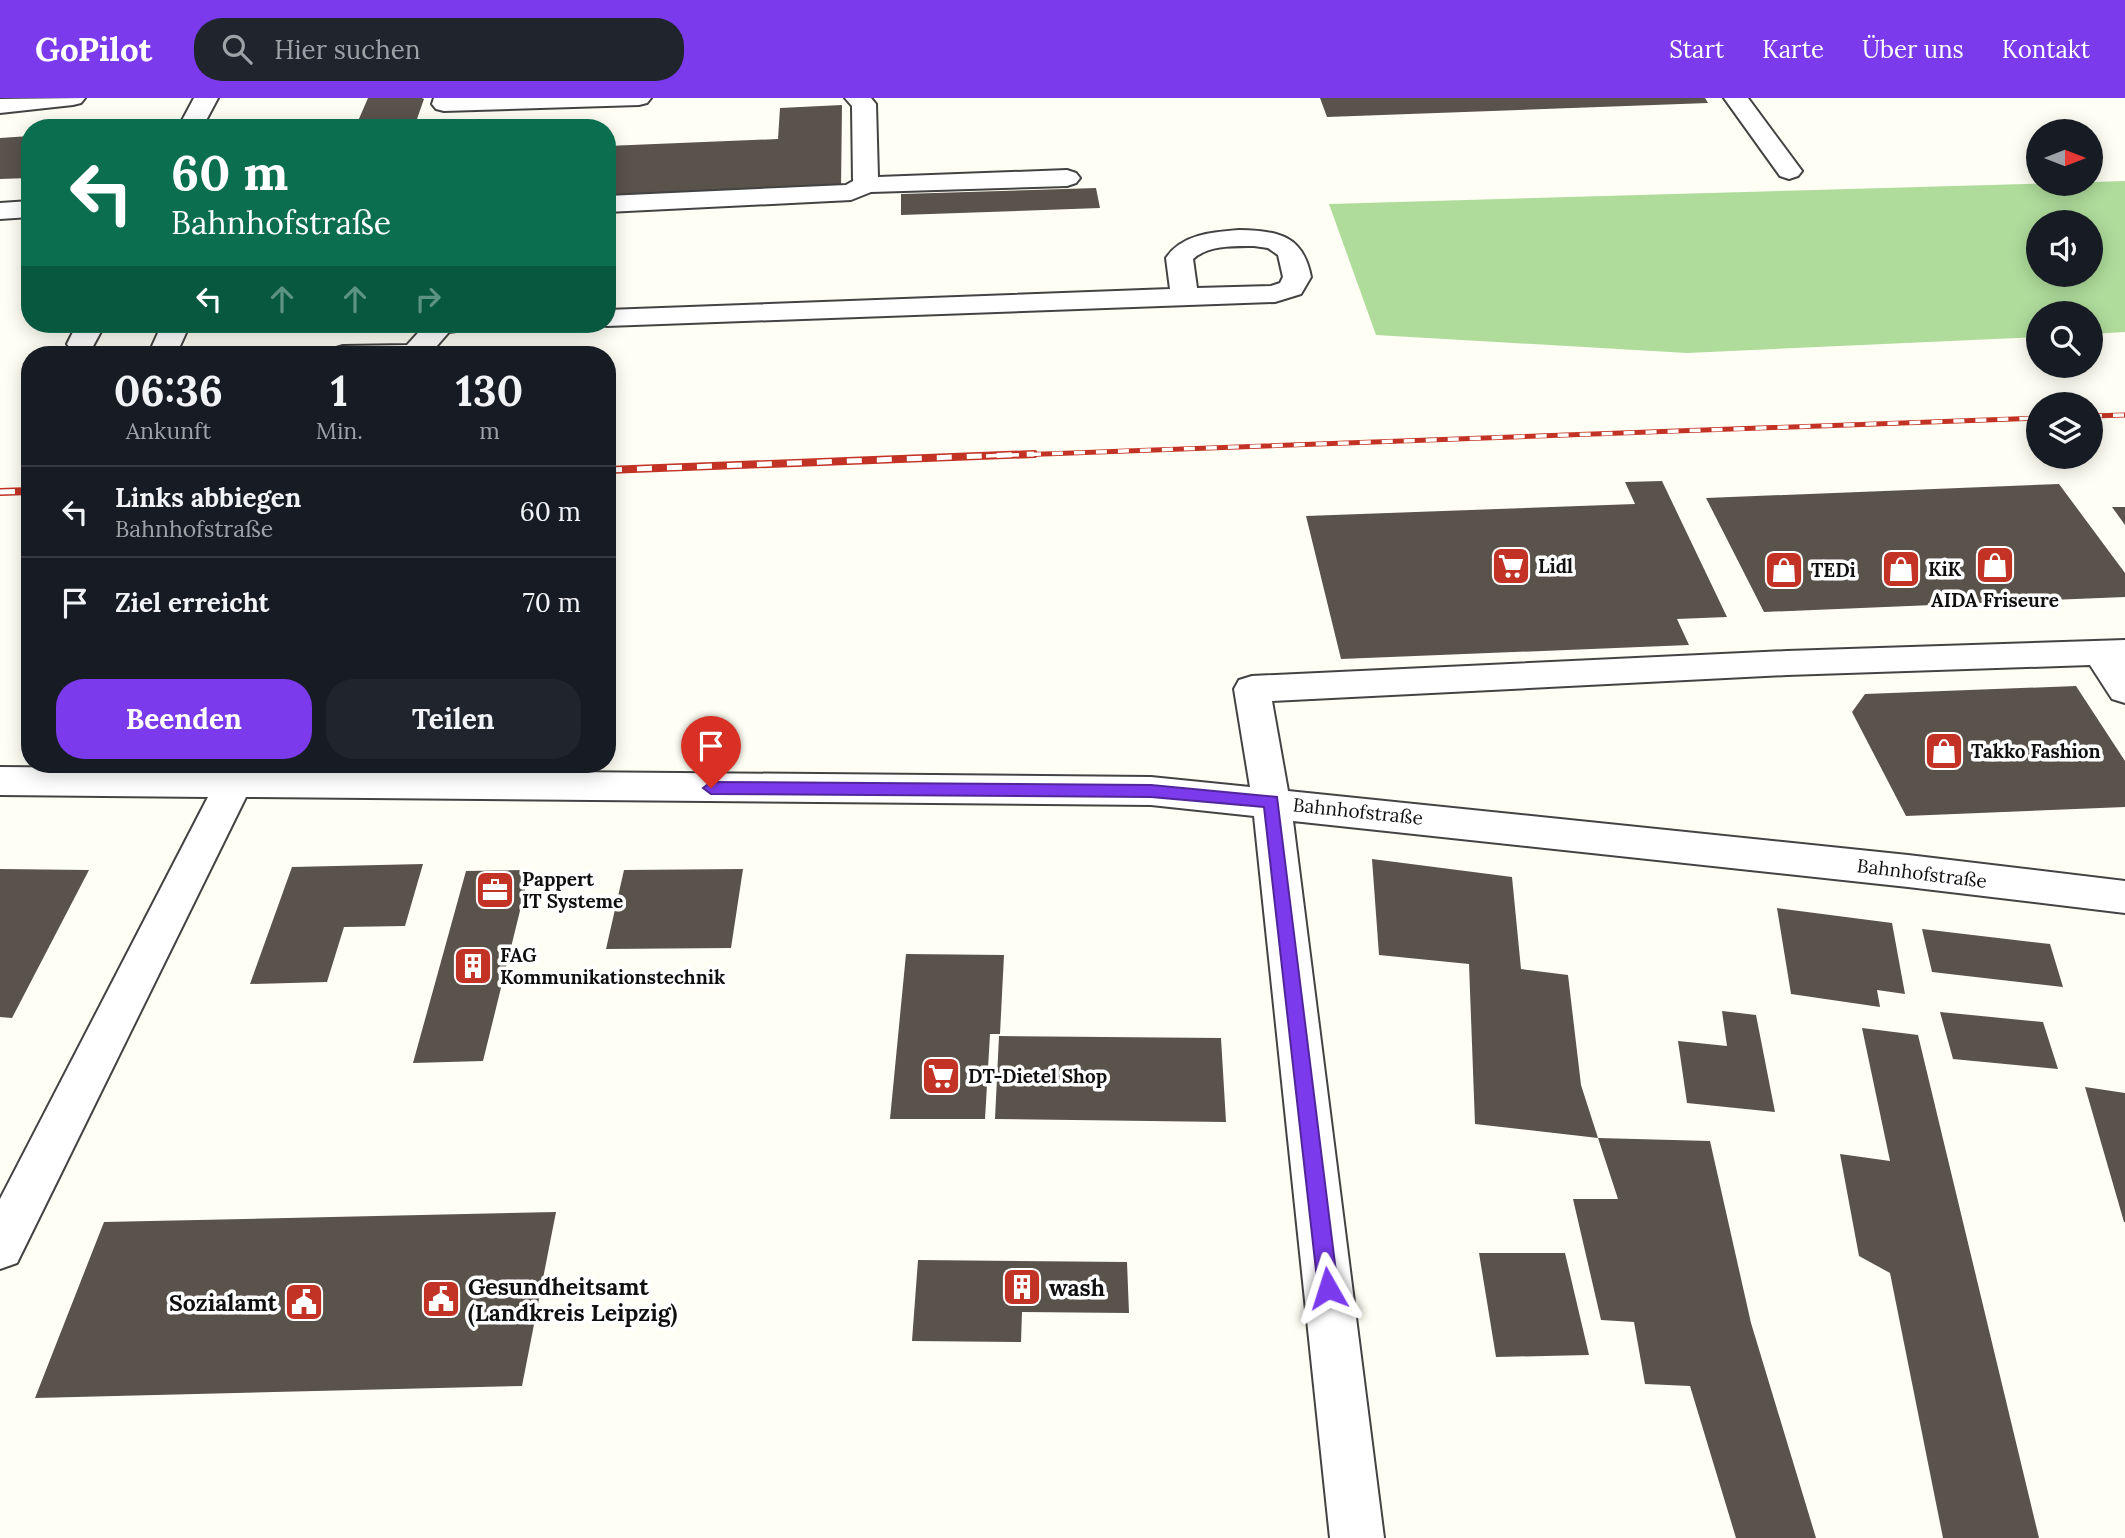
<!DOCTYPE html>
<html lang="de">
<meta charset="utf-8">
<style>
body{margin:0;font-family:Lora,serif;background:#20242c;color:#f1f3f6;height:100vh;display:flex;flex-direction:column;font-size:26px;white-space:nowrap}
*{box-sizing:border-box;margin:0}
p{font-size:23px;color:#9ea1a6}
.icon{flex:none;width:38px;height:38px;fill:none;stroke:currentColor;stroke-width:2;stroke-linecap:round;stroke-linejoin:round}
.map{position:relative;flex:1;overflow:hidden}
.panel{position:absolute;left:21px;top:248px;width:595px;height:427px;display:flex;flex-direction:column;background:#171b24;border-radius:28px;box-shadow:0 4px 18px #0003}
.panel>*{flex:none}
.guide{position:absolute;left:21px;top:21px;width:595px;height:214px;border-radius:28px;box-shadow:0 4px 18px #0003;background:#0b6e4f;color:#fff;overflow:hidden}
.needle{width:46px;rotate:90deg}
.buttons{position:absolute;left:2026px;top:21px;display:grid;gap:14px}
.buttons a{display:grid;place-items:center;width:77px;height:77px;border-radius:50%;background:#171b24;box-shadow:0 4px 18px #0003;font-size:35px}
.pin{position:absolute;display:grid;place-items:center;width:60px;height:60px;color:#fff;margin:-72px -30px;border-radius:50% 50% 50% 0;rotate:-45deg;box-shadow:0 0 7px #0007}
.pin .icon{rotate:45deg}
.me{position:absolute;width:77px;margin:-38px;rotate:354deg;stroke-linejoin:round;filter:drop-shadow(0 0 5px #0008)}
.turn{display:flex;align-items:center;gap:24px;height:147px;padding:0 35px;font-size:32px}
.turn .icon{width:91px;height:91px;stroke-width:2.5}
.turn b{display:block;font-size:49px;line-height:60px}
.lanes{display:flex;align-items:center;height:66px;padding:0 35px;background:#0003;justify-content:center;gap:35px;direction:ltr}
.lanes .off{opacity:.35}
.eta{display:flex;justify-content:space-evenly;align-items:center;height:119px;text-align:center}
.eta b{font-size:42px;font-weight:800;line-height:49px}
.primary-button{display:flex;gap:14px;margin-top:auto;padding:14px 35px}
.primary-button a{flex:1;height:80px;border-radius:28px;background:#7c3aed;color:#fff;font-size:28px;font-weight:800;line-height:80px;text-align:center}
.primary-button a+a{background:#20242c;color:#f1f3f6}
ul{padding:0;list-style:none}
li{display:flex;align-items:center;gap:21px;height:91px;padding:0 35px;border-top:2px solid #363941}
li div{flex:1}
li b{display:block;font-size:26px}
li em{font-style:normal}
header{display:flex;align-items:center;gap:42px;box-sizing:border-box;height:98px;padding:0 35px;background:#7c3aed;color:#fff}
header strong{font-size:33px}
nav{display:flex;gap:38px;margin-inline-start:auto;font-size:24px}
.search{width:490px;height:63px;background:#20242c;display:flex;align-items:center;gap:18px;box-sizing:border-box;padding:0 24px;border-radius:28px;color:#9ea1a6;font-size:26px}
.map>svg:first-child{display:block}
.forest{fill:#afdc9b;fill-rule:evenodd}
.building{fill:#59534c}
.lines{fill:none;stroke-linecap:round;stroke-linejoin:round}
.minor-casing{stroke:#434343;stroke-width:4}
.minor{fill:#fff;fill-rule:evenodd}
.rail-far1-casing{stroke:#c33325;stroke-width:5}
.rail-casing{stroke:#c33325;stroke-width:8}
.rail-far1{stroke:#fff;stroke-width:3.5;stroke-dasharray:11;stroke-linecap:butt}
.rail{stroke:#fff;stroke-width:5;stroke-dasharray:15;stroke-linecap:butt}
.route{fill:#7c3aed;stroke:#51269a;stroke-width:2}
.labels{text-anchor:middle;dominant-baseline:central;stroke-width:7;stroke-linejoin:round;paint-order:stroke}
.poi-label{font-size:19px;font-weight:bold;fill:#101010;stroke:#fff;text-anchor:start}
.street-label{font-size:19px;fill:#101010;stroke:#fff}
.near-poi-label{font-size:23px;font-weight:bold;fill:#101010;stroke:#fff;text-anchor:start}
</style>
<header>
<strong>GoPilot</strong>
<div class="search"><svg class="icon" aria-label="search" viewBox="0 0 24 24"><circle cx="10" cy="10" r="6"/><path d="M15 15l6 6"/></svg>Hier suchen</div>
<nav><a>Start</a><a>Karte</a><a>Über uns</a><a>Kontakt</a></nav>
</header>
<div class="map">
<svg width="2125" height="1440" viewBox="0 0 2125 1440">
<rect width="100%" height="100%" fill="#fffef4"/>
<path class="forest" d="M2125 83V234L2091 236V215H2039V239L1687 255 1376 237 1329 106ZM2039 124H2091V177H2039Z"/>
<path class="building" d="M368 0H422L424 1 417 21 394 22 391 30H355Z
M1320 0H1705L1708 5 1327 19Z
M842 7 841 90 607 100V48L778 41 780 10Z
M30 38V80L0 81V40Z
M1096 90 1100 110 901 117V96Z
M1662 383 1727 519 1677 521 1689 547 1341 561 1306 418 1635 406 1625 384Z
M2059 386 2125 475V499L1764 514 1706 400Z
M2112 409H2125V427Z
M2076 588 2125 663V709L1906 718 1852 614 1865 596Z
M1372 761 1512 779 1521 871 1568 877 1581 987 1598 1040 1710 1043 1751 1225 1816 1440H1736L1690 1288 1645 1286 1634 1224 1601 1222 1573 1101H1618L1598 1040 1475 1026 1469 866 1379 857Z
M423 766 405 828 344 829 327 884 250 886 292 769Z
M0 771 89 772 12 920 0 919Z
M743 771 731 850 606 851 624 772Z
M530 772 483 963 413 965 466 773Z
M1777 810 1892 825 1905 896 1877 892 1880 909 1791 896Z
M1922 831 2050 846 2063 889 1932 874Z
M906 856 1004 857 1000 936H990L985 1021H890Z
M1722 913 1756 917 1775 1014 1687 1005 1678 943 1727 948Z
M1940 914 2043 924 2058 971 1953 961Z
M1862 930 1918 937 2039 1440H1943L1890 1175 1859 1158 1840 1056 1890 1063Z
M999 938 1221 940 1226 1024 995 1021Z
M2085 989 2125 995V1124H2124Z
M556 1114 522 1288 35 1300 104 1124Z
M1479 1155H1565L1589 1257 1496 1259Z
M918 1162 1127 1164 1129 1215 1022 1214 1021 1244 912 1243Z"/>
<g class="lines">
<g class="minor-casing">
<path id="minor" d="M85 0 81 5 73 7 0 15V1Z
M194 0H218L202 30H178Z
M434 0H651L647 5 639 7 444 13 436 11 432 6Z
M845 0H871L876 6 878 79 1067 72 1076 75 1080 80 1076 85 1067 88 871 94 851 102 607 114V98L846 87 853 83 852 8Z
M1724 0H1748L1802 73 1798 78 1789 81 1780 78Z
M30 103V119L0 121V105Z
M1240 132C1278 133 1303 137 1311 179L1301 196 1275 204 607 228 597 226H607V212L1170 191 1166 160C1182 136 1213 134 1240 132ZM1254 148 1268 150 1278 157 1283 179 1280 185 1271 188 1197 190 1193 161C1208 147 1234 148 1254 148Z
M77 226H105L91 252 81 255 71 252 67 246Z
M162 226H190L176 257H148Z
M426 226H468L464 232 449 234 429 257H329L333 251 343 248 407 247Z
M2125 542V605L2112 601 2090 567 1787 577 1272 603 1288 693 1908 757 2125 783V815L1908 789 1293 723 1384 1440H1330L1254 718 1151 707 246 699 17 1165 0 1171V1101L208 699 0 697V669L1151 679 1250 689 1234 591 1239 582 1252 578 1787 553Z"/>
</g>
<use href="#minor" class="minor"/>
<g class="rail-far1-casing">
<path id="rail-far1" d="M2091 318 2125 317
M986 358 2039 320"/>
</g>
<g class="rail-casing">
<path id="rail" d="M607 372 1034 356
M0 394 30 393"/>
</g>
<use href="#rail-far1" class="rail-far1"/>
<use href="#rail" class="rail"/>
</g>
<path class="route" d="M711 684 1151 687 1277 699 1338 1190 1335 1197 1328 1200 1321 1197 1318 1190 1264 709 1151 699 711 696 703 690Z"/>
<defs>
<g id="shop-square" transform="scale(2.0125)"><rect x="-9" y="-9" width="18" height="18" rx="4" fill="#c33325" stroke="#fff"/><path d="M-5-2.5h2.3a2.7 3.5 0 0 1 5.4 0H5L5.5 6h-11ZM-1.5-2.5h3a1.5 2.3 0 0 0-3 0Z" fill="#fff"/></g>
<g id="supermarket-square" transform="scale(2.0125)"><rect x="-9" y="-9" width="18" height="18" rx="4" fill="#c33325" stroke="#fff"/><path d="M-6-5.5h2.5l.6 2H6L4.5 2H-2.5L-4.4-4H-6ZM-1.5 3.2a1.3 1.3 0 1 0 .1 0ZM3 3.2a1.3 1.3 0 1 0 .1 0Z" fill="#fff"/></g>
<g id="office-square" transform="scale(2.0125)"><rect x="-9" y="-9" width="18" height="18" rx="4" fill="#c33325" stroke="#fff"/><path d="M-6-3h4V-5.5h4V-3h4V5H-6ZM-1-4.5V-3h2v-1.5ZM-6 0V1H6V0Z" fill="#fff"/></g>
<g id="building-square" transform="scale(2.0125)"><rect x="-9" y="-9" width="18" height="18" rx="4" fill="#c33325" stroke="#fff"/><path d="M-4-6H4V6H1V3H-1V6H-4ZM-2.5-4.3h1.7v1.8h-1.7ZM.8-4.3h1.7v1.8H.8ZM-2.5-1h1.7V.8h-1.7ZM.8-1h1.7V.8H.8Z" fill="#fff"/></g>
<g id="civic-square" transform="scale(2.0125)"><rect x="-9" y="-9" width="18" height="18" rx="4" fill="#c33325" stroke="#fff"/><path d="M-.6-6.5H3V-4.5H.6V-3L4-1V1h2V6H-6V1h2V-1L-.6-3ZM-1.2 2.5V6h2.4V2.5Z" fill="#fff"/></g>
</defs>
<g fill-rule="evenodd">
<use href="#shop-square" x="1995" y="467"/>
<use href="#supermarket-square" x="1511" y="468"/>
<use href="#shop-square" x="1901" y="471"/>
<use href="#shop-square" x="1784" y="472"/>
<use href="#shop-square" x="1944" y="653"/>
<use href="#office-square" x="495" y="792"/>
<use href="#building-square" x="473" y="868"/>
<use href="#supermarket-square" x="941" y="978"/>
<use href="#building-square" x="1022" y="1189"/>
<use href="#civic-square" x="441" y="1201"/>
<use href="#civic-square" x="304" y="1204"/>
</g>
<g class="labels">
<g class="poi-label">
<text x="1538" y="468">Lidl</text>
<text x="1928" y="471">KiK</text>
<text x="1811" y="472">TEDi</text>
<text x="1995" y="502" text-anchor="middle">AIDA Friseure</text>
<text x="1971" y="653">Takko Fashion</text>
<text x="522" y="781">Pappert<tspan x="522" dy="22">IT Systeme</tspan></text>
<text x="500" y="857">FAG<tspan x="500" dy="22">Kommunikationstechnik</tspan></text>
<text x="968" y="978">DT-Dietel Shop</text>
</g>
<g class="street-label">
<text transform="translate(1358 713) rotate(6)">Bahnhofstraße</text>
<text transform="translate(1922 775) rotate(7)">Bahnhofstraße</text>
</g>
<g class="near-poi-label">
<text x="468" y="1188">Gesundheitsamt<tspan x="468" dy="26">(Landkreis Leipzig)</tspan></text>
<text x="1049" y="1189">wash</text>
<text x="277" y="1204" text-anchor="end">Sozialamt</text>
</g>
</g>
</svg>
<div class="buttons">
<a><svg class="needle" viewBox="-14 -14 28 28"><path d="M0-13l5 13h-10z" fill="#e53935"/><path d="M0 13l5-13h-10z" fill="#9ea1a6"/></svg></a>
<a><svg class="icon" aria-label="sound" viewBox="0 0 24 24"><path d="M4 9h4l5-4v14l-5-4H4zM17 9q2 3 0 6"/></svg></a>
<a><svg class="icon" aria-label="search" viewBox="0 0 24 24"><circle cx="10" cy="10" r="6"/><path d="M15 15l6 6"/></svg></a>
<a><svg class="icon" aria-label="layers" viewBox="0 0 24 24"><path d="M12 4l9 5-9 5-9-5zM3 14l9 5 9-5"/></svg></a>
</div>
<div class="pin" style="left:711px;top:690px;background:#d93025"><svg class="icon" aria-label="arrive" viewBox="0 0 24 24"><path d="M6 21V4h12l-3 4 3 4H6"/></svg></div>
<svg class="me" style="left:1328px;top:1190px" viewBox="-20 -20 40 40"><path d="M0-17L14 15 0 8-14 15z" fill="#7c3aed" stroke="#fff" stroke-width="4"/></svg>
<div class="guide">
<div class="turn"><svg class="icon" aria-label="left" viewBox="0 0 24 24"><path d="M17 20v-9H6M10 6l-5 5 5 5"/></svg><div><b>60 m</b>Bahnhofstraße</div></div>
<div class="lanes"><svg class="icon" aria-label="left" viewBox="0 0 24 24"><path d="M17 20v-9H6M10 6l-5 5 5 5"/></svg><svg class="icon off" aria-label="ahead" viewBox="0 0 24 24"><path d="M12 20V5M6 11l6-6 6 6"/></svg><svg class="icon off" aria-label="ahead" viewBox="0 0 24 24"><path d="M12 20V5M6 11l6-6 6 6"/></svg><svg class="icon off" aria-label="right" viewBox="0 0 24 24"><path d="M7 20v-9h11M14 6l5 5-5 5"/></svg></div>
</div>
<section class="panel">
<div class="eta">
<div><b>06:36</b><p>Ankunft</p></div>
<div><b>1</b><p>Min.</p></div>
<div><b>130</b><p>m</p></div>
</div>
<ul>
<li><svg class="icon" aria-label="left" viewBox="0 0 24 24"><path d="M17 20v-9H6M10 6l-5 5 5 5"/></svg><div><b>Links abbiegen</b><p>Bahnhofstraße</p></div><em>60 m</em></li>
<li><svg class="icon" aria-label="arrive" viewBox="0 0 24 24"><path d="M6 21V4h12l-3 4 3 4H6"/></svg><div><b>Ziel erreicht</b></div><em>70 m</em></li>
</ul>
<div class="primary-button"><a>Beenden</a><a>Teilen</a></div>
</section>
</div>
